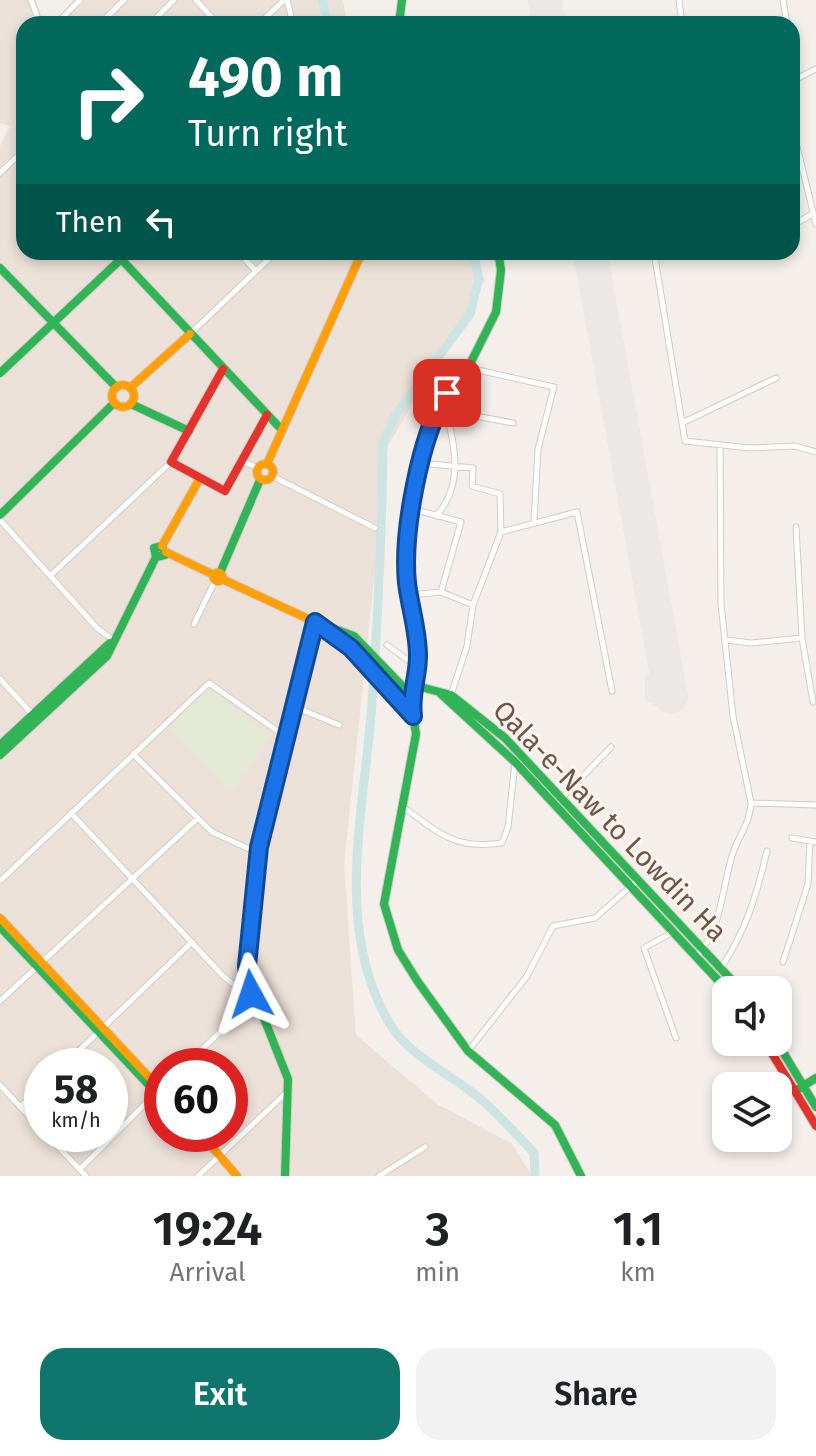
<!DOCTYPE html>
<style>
body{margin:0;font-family:"Fira Sans",sans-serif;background:#f2f2f2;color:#202124;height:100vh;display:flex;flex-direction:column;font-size:30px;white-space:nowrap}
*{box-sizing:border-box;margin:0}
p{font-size:26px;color:#757577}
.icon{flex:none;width:44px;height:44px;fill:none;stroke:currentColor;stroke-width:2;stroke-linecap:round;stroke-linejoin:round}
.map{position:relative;height:1176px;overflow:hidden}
.side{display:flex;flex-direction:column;background:#fff;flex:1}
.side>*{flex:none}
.guide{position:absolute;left:16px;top:16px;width:784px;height:244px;border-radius:24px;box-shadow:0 4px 12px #0003;background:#00695c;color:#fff;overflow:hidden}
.fabs{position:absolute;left:712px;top:976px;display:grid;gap:16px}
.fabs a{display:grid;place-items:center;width:80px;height:80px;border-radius:16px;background:#fff;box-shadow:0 4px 12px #0003;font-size:40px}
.speed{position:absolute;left:24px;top:1048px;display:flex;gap:16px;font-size:40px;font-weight:700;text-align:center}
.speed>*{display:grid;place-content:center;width:104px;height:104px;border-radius:50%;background:#fff;box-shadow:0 4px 12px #0003;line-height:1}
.speed small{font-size:20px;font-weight:400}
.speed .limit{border:12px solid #d22;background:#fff;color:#111}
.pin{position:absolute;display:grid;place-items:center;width:68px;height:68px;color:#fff;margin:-34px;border-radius:16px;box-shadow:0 4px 12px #0006}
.me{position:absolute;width:88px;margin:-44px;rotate:355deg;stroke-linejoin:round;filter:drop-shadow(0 0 6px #0008)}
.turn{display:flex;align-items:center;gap:28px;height:168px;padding:0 40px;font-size:36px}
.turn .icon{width:104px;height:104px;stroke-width:2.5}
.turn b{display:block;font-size:56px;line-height:68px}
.then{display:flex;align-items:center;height:76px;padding:0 40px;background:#0003;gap:16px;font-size:30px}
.eta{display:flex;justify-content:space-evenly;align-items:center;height:136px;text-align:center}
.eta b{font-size:48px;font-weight:600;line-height:56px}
.button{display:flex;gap:16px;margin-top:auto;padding:16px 40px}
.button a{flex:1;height:92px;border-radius:24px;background:#0f766e;color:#fff;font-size:32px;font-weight:600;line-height:92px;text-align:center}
.button a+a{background:#f2f2f2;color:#202124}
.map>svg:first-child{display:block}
.residential{fill:#ece1d8;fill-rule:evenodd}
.green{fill:#e4e9d6}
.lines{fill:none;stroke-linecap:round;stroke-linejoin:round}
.river{stroke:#cee4e2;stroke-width:9}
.taxiway{stroke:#ece8e6;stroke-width:14}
.runway{stroke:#ece8e6;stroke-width:34}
.street-casing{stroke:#d3ccc8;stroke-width:7}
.fast-casing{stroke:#d3ccc6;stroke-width:10}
.slow-casing{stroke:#d3ccc6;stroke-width:10}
.jam-casing{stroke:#d3ccc6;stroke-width:10}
.street{stroke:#fdfdfc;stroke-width:5}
.fast{stroke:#30b455;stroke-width:8}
.slow{stroke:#ff9f0a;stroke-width:8}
.jam{stroke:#e5322d;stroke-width:8}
.route-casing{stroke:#114b97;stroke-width:20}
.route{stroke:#1a73e8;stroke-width:14}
.labels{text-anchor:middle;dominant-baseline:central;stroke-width:6;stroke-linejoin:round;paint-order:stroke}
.street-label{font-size:28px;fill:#6e564e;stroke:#fcf3eb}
</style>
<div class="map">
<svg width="816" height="1176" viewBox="0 0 816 1176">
<rect width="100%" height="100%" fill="#f4efea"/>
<path class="residential" d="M0 0H36L43 24H24V252H472L485 280 388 446 344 865 356 1035 437 1104 511 1143 532 1176H0V146L10 126 0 123ZM42 1066H110V1134H42ZM162 1066H230V1134H162Z
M73 0H343L347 24H53Z"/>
<path class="green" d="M207 688 271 736 231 792 170 727Z"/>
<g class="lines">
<path class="river" d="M322 0 328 24
M473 252 479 278 470 314 394 417 383 442C382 529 378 616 372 703 365 807 332 928 390 1024 409 1057 455 1076 483 1101 501 1117 517 1135 534 1153L535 1176"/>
<path class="taxiway" d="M667 674 652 680V696L660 700 671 697"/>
<path class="runway" d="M545 0 549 24
M590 252 671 697"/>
<g class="street-casing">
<path id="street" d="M31 0 40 24
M196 0 218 24
M287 0 293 24
M679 0 682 24
M783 0 787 24
M56 24 80 0
M100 24 124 0
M150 24 174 0
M259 24 284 0
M792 81 816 69
M792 126 816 224
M0 173 24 150
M792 226 812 214
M115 252 121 259 128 252
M238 252 256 271
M654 252 685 441 750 448 795 446 816 452
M190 334 276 252
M469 368 554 387 538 449 534 521
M444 410 513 423
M682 423 776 378
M242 461 258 468
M419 463 473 468 472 486 500 494 501 532
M272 476 375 528
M413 509 461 522 441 592
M436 516C464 485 455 447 446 410
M0 520 97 628 113 640
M796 527 802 638 813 702
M50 576 171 462
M410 595 441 592 473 605 501 532 577 512 612 691
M194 624 215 581
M726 640 751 643 802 638
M387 645 416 666
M0 679 35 717
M451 695 467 646 473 605
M295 707 339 725
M133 754 212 832 258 853
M562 798 611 747
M751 803 816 805
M402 806C438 832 453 850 502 843L508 827 515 763
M71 813 223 976 253 1000 185 1066
M792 838 816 842
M0 881 209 683 286 737
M673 932 644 948 676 1038
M697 956C721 930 722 889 732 856 738 836 750 824 751 803L733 716 721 604 720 445
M783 962 808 884 810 841
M721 968C746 931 757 894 767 851
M0 1001 198 818
M469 1050 527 976 553 926 595 918 638 880
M63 1066 192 942
M0 1085 42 1130
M20 1107 42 1086
M46 1134 86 1176
M80 1169 158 1091
M198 1176 288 1091
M379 1176 425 1147"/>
</g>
<g class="fast-casing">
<path id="fast" d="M399 24 402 0
M498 252 501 270 496 312 468 368 438 408 419 463 407 579 418 659 410 694 416 734 384 904 398 950 418 982 468 1051 555 1125 581 1176
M0 268 116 387
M0 373 121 259 282 430
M131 404 189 431
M0 515 114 403
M220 573 260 480
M321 624 354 636 410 694
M413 685 451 695 505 738 741 990
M441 694 515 762 727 990
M0 745 110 643
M0 755 107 656 156 557 154 548 162 546 165 555 156 557
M251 900 248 978 288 1079 285 1176
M0 927 162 1099
M777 1042 816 1107
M795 1091 816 1078"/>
</g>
<g class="slow-casing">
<path id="slow" d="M112 396a11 11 0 1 1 22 0a11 11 0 1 1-22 0Z
M130 388 190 334
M257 472a8 8 0 1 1 16 0a8 8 0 1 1-16 0Z
M267 464 362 252
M162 546 200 478
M166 552 214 575
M213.5 577a4.5 4.5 0 1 1 9 0a4.5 4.5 0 1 1-9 0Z
M222 579 315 622 271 792 251 900
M315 622 351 648 413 716
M0 918 162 1091
M201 1134 237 1176"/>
</g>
<g class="jam-casing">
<path id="jam" d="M223 369 171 462 225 491 267 415
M765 1042 816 1126"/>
</g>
<use href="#street" class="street"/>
<use href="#fast" class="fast"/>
<use href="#slow" class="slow"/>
<use href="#jam" class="jam"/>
</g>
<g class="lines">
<g class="route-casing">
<path id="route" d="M251 994 247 966 259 847 315 622 351 648 413 716C410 694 418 677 418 656 418 631 410 607 407 583 402 533 420 435 447 393"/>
</g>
<use href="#route" class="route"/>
</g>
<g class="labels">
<g class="street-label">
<text transform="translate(610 821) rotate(46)">Qala-e-Naw to Lowdin Ha</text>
</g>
</g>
</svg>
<div class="fabs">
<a><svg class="icon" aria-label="sound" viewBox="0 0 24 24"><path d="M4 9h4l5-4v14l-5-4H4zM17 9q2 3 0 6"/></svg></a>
<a><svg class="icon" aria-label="layers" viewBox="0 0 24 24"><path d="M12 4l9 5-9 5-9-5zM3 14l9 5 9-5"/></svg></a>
</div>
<div class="speed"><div>58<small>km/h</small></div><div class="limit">60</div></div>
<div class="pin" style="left:447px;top:393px;background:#d93025"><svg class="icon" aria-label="arrive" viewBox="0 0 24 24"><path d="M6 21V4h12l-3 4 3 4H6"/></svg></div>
<svg class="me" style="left:251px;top:994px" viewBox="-20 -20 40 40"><path d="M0-17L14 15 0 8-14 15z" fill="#1a73e8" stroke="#fff" stroke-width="4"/></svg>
<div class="guide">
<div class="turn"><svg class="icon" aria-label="right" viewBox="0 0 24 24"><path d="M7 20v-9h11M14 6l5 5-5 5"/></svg><div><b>490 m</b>Turn right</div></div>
<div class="then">Then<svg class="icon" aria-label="left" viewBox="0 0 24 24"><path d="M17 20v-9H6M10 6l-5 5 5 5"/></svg></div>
</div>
</div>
<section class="side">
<div class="eta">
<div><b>19:24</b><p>Arrival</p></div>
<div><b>3</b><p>min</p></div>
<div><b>1.1</b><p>km</p></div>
</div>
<div class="button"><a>Exit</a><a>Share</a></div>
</section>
